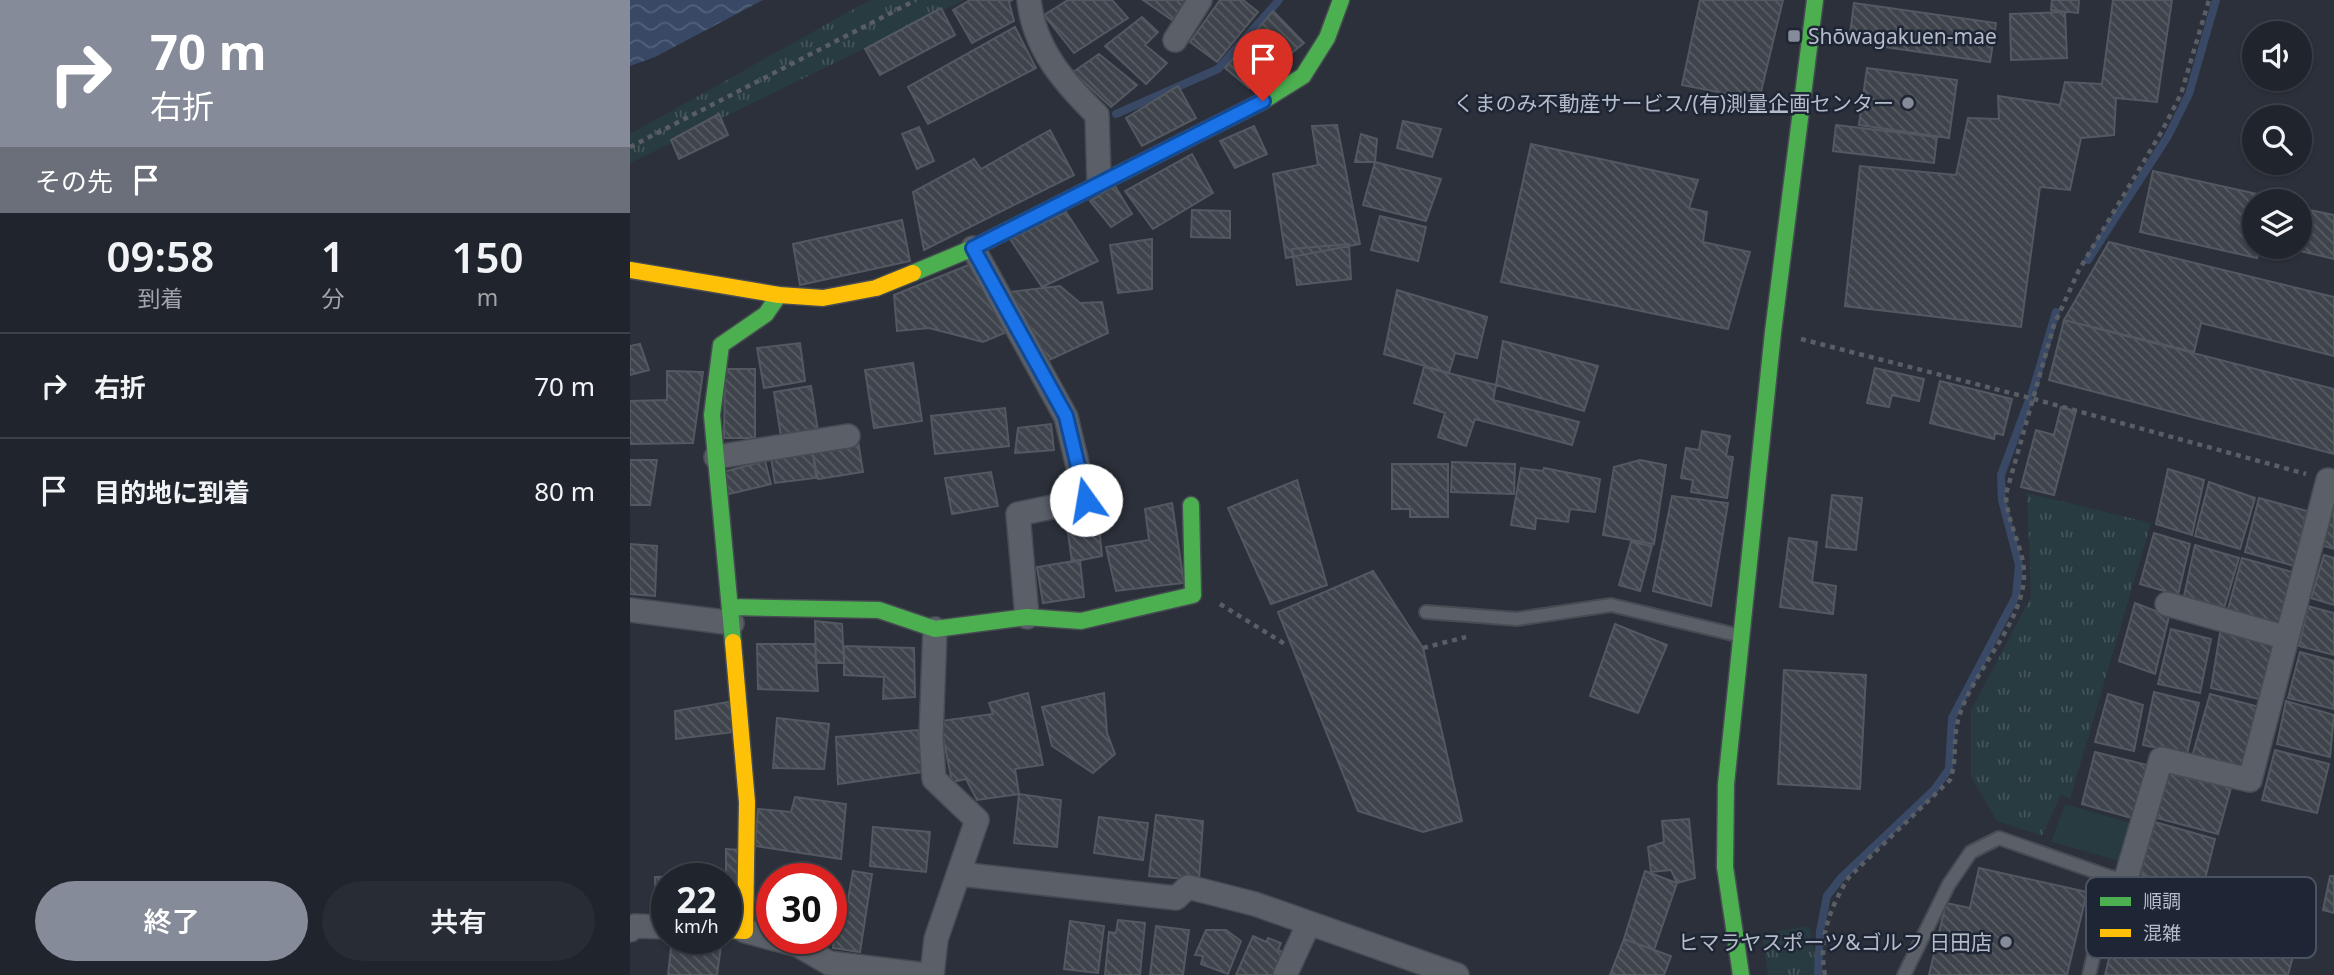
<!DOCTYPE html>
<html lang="ja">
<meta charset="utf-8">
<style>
body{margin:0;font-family:"Noto Sans","Noto Sans JP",sans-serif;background:#282c34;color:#f1f3f6;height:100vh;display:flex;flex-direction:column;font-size:26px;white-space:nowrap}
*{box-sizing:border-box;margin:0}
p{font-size:23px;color:#a2a4a9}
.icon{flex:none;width:38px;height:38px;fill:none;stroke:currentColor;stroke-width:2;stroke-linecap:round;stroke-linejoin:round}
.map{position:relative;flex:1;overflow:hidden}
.side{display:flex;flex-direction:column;background:#20242c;width:630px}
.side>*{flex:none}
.hud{background:#858b98;color:#fff;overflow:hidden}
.fabs{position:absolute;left:1612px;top:21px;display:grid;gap:14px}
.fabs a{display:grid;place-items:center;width:70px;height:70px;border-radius:50%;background:#20242c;box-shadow:0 2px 5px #0004,0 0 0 2px #3d4148;font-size:35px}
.speed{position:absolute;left:21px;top:863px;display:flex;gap:14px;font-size:35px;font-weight:700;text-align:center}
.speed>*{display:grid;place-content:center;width:91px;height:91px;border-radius:50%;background:#20242c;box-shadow:0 2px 5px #0004,0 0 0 2px #3d4148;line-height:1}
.speed small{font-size:18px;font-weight:400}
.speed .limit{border:10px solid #d22;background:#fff;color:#111}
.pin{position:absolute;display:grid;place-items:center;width:60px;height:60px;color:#fff;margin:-72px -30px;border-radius:50% 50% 50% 0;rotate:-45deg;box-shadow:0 0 7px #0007}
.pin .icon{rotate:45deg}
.me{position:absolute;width:77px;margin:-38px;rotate:347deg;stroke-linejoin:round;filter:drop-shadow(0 0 5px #0008)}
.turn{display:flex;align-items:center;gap:24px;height:147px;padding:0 35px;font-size:32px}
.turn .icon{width:91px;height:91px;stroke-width:2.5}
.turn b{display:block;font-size:49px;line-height:60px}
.then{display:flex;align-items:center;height:66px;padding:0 35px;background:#0003;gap:14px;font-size:26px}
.eta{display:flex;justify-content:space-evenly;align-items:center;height:119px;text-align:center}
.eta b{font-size:42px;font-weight:600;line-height:49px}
.primary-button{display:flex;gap:14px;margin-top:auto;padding:14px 35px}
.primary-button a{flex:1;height:80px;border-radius:42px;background:#858b98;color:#fff;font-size:28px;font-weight:600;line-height:80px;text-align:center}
.primary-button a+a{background:#282c34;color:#f1f3f6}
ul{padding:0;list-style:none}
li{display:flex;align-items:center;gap:21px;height:105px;padding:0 35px;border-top:2px solid #3d4148}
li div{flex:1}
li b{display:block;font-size:26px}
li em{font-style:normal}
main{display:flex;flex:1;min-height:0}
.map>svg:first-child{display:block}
.grass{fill:url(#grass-tufts)}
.park{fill:#283b40}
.water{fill:url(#water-waves)}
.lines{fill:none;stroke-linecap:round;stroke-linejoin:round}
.stream{stroke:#394965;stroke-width:8}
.building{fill:url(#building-back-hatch);stroke:#535861;stroke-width:2}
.lane-casing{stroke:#474b52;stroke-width:16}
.street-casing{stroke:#474b52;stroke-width:26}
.fast-casing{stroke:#474b52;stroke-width:19}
.slow-casing{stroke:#474b52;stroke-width:19}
.path{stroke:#595e64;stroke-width:4.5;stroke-dasharray:5 5;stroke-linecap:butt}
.lane{stroke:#5b5f68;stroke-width:12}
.street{stroke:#5b5f68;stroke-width:23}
.fast{stroke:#4caf50;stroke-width:16}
.slow{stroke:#ffc107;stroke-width:16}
.route-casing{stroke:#114b97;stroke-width:18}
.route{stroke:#1a73e8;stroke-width:12}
.poi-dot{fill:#858b98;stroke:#1e2635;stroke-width:2.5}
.labels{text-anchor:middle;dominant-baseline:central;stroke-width:5;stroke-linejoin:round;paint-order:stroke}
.poi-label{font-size:21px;fill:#b5bcca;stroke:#1e2635;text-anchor:end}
.key{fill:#1e2635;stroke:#4b5362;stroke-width:2}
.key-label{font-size:19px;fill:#b5bcca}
</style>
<main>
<section class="side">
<div class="hud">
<div class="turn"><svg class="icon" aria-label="right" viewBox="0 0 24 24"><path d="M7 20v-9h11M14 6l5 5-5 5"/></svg><div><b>70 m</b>右折</div></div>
<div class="then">その先<svg class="icon" aria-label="arrive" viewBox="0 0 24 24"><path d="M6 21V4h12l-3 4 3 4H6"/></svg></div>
</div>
<div class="eta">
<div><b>09:58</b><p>到着</p></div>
<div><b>1</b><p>分</p></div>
<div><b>150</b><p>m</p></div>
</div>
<ul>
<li><svg class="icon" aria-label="right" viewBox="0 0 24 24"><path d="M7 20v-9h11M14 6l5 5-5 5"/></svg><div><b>右折</b></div><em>70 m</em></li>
<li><svg class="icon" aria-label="arrive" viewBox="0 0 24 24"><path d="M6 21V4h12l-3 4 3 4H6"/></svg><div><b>目的地に到着</b></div><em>80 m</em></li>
</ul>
<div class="primary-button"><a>終了</a><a>共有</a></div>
</section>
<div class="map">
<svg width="1704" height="975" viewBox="0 0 1704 975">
<defs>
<pattern id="grass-tufts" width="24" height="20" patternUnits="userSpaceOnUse" patternTransform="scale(1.75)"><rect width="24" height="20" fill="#283b40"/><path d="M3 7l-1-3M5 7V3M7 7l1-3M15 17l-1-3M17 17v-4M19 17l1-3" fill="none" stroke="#45555a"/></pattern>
<pattern id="water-waves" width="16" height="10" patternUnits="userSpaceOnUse" patternTransform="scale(1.75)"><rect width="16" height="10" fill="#394965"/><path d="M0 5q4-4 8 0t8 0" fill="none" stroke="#53617a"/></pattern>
<pattern id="building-back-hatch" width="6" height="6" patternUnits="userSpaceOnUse" patternTransform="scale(1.75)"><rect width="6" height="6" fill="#3f444c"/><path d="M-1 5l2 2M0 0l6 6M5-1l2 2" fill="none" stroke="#585d64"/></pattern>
</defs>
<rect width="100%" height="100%" fill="#2b303a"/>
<path class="grass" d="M240 0H334L0 163V134Z
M1397 493 1521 523 1440 799 1431 794 1412 836 1367 821 1341 776V710L1401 597Z
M1179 926 1189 975H1138L1132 934Z"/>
<path class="park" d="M1435 804 1508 825 1497 863 1421 842Z"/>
<path class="water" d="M0 0H133L25 57 0 66Z"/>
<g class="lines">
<path class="stream" d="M486 114 588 69 649 0
M1458 260 1538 136 1559 94 1586 0
M1402 393 1426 312
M1188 975 1190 931 1197 896 1211 878 1304 790 1319 769 1322 718 1386 596 1389 565 1372 500 1371 475 1399 400"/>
</g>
<path class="building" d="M340 0H382L379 2 384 21 342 43 323 10Z
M438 0H482L498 18 444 53 414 15Z
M513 0H558L545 22Z
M590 0H613L628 12 587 62 560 42Z
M1070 0H1153L1129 100 1052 85Z
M1422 0H1449L1448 13 1421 10Z
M1483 0H1542L1527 102 1486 98 1484 135 1451 138 1440 190 1410 187 1391 327 1215 306 1230 166 1326 175 1338 118 1369 119 1368 96 1430 105 1435 82 1472 84Z
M1224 3 1366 23 1360 62 1219 42Z
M311 8 325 35 250 75 235 49Z
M643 11 674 43 619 88 595 68Z
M1435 12 1437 58 1381 60 1380 14Z
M512 17 528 32 515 45 537 63 516 84 475 46Z
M385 27 406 68 298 124 278 87Z
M469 54 507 85 481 107 443 72Z
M1237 68 1327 80 1319 138 1229 125Z
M548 86 566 118 512 146 496 118Z
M89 114 98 135 49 159 41 140Z
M773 121 811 129 802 157 767 148Z
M707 125 730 244 656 258 643 174 688 165 682 126Z
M1206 125 1307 137 1304 163 1203 151Z
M624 126 637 154 605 168 590 141Z
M289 127 304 161 287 169 272 134Z
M420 130 444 175 294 250 283 192 344 159 351 169Z
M731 134 747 139 745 162H725Z
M901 144 1068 180 1059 208 1077 212 1073 242 1120 252 1098 329 871 282Z
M562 154 583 193 523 229 495 191Z
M745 162 811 179 796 221 733 205Z
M1523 171 1659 201H1624V247H1630L1627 258 1510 232Z
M485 186 502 214 481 227 460 201Z
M1675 209 1704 215V259L1666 250 1670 247Z
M562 210 600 211V238L561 237Z
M436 212 468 261 412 287 380 239Z
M750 216 796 227 788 261 741 250Z
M272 220 280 261 170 285 163 244Z
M522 239V289L488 293 480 245Z
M1479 242 1704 297V356L1571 323 1564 352 1434 320Z
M719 244 721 279 667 285 662 249Z
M341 264 377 332 353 342 299 328 267 331 264 295Z
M430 286 450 303 472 302 478 333 417 361 380 292Z
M767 290 857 317 847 358 825 353 819 373 754 354Z
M1434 320 1704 389V454L1419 380Z
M873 341 968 366 954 411 866 385Z
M170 343 175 381 134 388 127 348Z
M10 344 19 370 0 375V346Z
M283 363 292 421 244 428 235 370Z
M794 367 866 385 863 400 949 422 942 445 845 419 836 446 808 437 815 413 784 403Z
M1245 368 1294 379 1289 401 1262 395 1259 407 1237 403Z
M95 369H125V438H94Z
M37 371 73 372 63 443 0 444V401L37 400Z
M1310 381 1382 399 1373 435 1365 433 1364 439 1300 423Z
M181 386 188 431 151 437 144 392Z
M1431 407 1446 411 1424 495 1391 487 1406 430 1424 435Z
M375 408 379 446 305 454 301 416Z
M421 424 424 450 385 453 388 428Z
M1072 431 1100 436 1096 456 1103 457 1097 498 1061 492 1063 480 1051 478 1056 448 1069 450Z
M228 441 233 472 188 479 182 449Z
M183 453 186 478 145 483 141 458Z
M0 460H27L20 505H0Z
M1010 460 1036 465 1024 544 973 535 984 467Z
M135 461 141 484 99 494 93 472Z
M822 462 885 464 884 494 821 492Z
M762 464H818V517H780V509H762Z
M891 468 913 471 914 468 970 479 965 512 940 509 938 522 906 518 905 529 881 525Z
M1538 469 1574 480 1562 535 1526 524Z
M361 472 368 506 322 514 315 478Z
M667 480 697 585 641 604 598 508Z
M1579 482 1625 498 1610 549 1565 536Z
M1202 495 1232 498 1226 550 1196 547Z
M1042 496 1098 503 1081 606 1023 591Z
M1629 498 1677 511 1664 566 1615 552Z
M542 503 554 583 486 591 476 547 519 540 515 509Z
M1704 503V549L1691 545Z
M468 518 472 556 442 562 437 525Z
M1524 533 1560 544 1548 595 1510 584Z
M1159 538 1187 542 1182 582 1206 586 1203 614 1150 607Z
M1001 542 1022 546 1010 591 989 585Z
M0 544 27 546 25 596 0 594Z
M1565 545 1609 558 1594 608 1554 596Z
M1694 555 1704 558V605L1681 598Z
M1612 558 1662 572 1650 624 1598 609Z
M450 560 454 597 413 603 407 567Z
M743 571 793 648 832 821 793 832 728 811 648 612Z
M1505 603 1539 616 1525 674 1489 661Z
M1678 606 1704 613V655L1669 646Z
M185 621 212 624 214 663H186Z
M985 624 1037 645 1008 713 960 696Z
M1591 627 1645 643 1629 699 1581 688Z
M1541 629 1581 639 1570 693 1528 684Z
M127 644H185L188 691 128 689Z
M214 646 284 648 285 697 253 699 254 677 214 675Z
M1670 652 1704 661V709L1658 698Z
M1154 670 1236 675 1230 789 1148 784Z
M1524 692 1569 703 1557 754 1513 745Z
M398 693 413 765 385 769 389 794 347 800 336 779 322 782 310 721 363 714 359 703Z
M474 693 477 733 485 754 463 773 422 746 412 707Z
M1478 694 1513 705 1504 751 1465 742Z
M1580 694 1629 707 1611 769 1562 757Z
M1656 701 1704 715 1700 757 1647 744Z
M99 702 105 732 46 739 45 711Z
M147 718 199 724 194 769 143 768Z
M288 730 293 772 208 784 206 737Z
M1645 750 1699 764 1687 813 1632 800Z
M1465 752 1517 765 1505 819 1452 804Z
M1537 773 1601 788 1588 834 1527 818Z
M389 794 431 800 427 847 384 843Z
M165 797 216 804 211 859 125 846 128 809 161 812Z
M526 815 573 821 569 880 519 876Z
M469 817 518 823 513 860 464 853Z
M1059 819 1065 878 1047 883 1041 870 1021 872 1018 847 1034 842 1032 821Z
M1525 822 1585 839 1572 891 1510 874Z
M243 827 300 832 296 872 240 866Z
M96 849 110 850 107 910 96 909Z
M1349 868 1457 892 1437 975H1299L1316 903 1340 908Z
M223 871 242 874 230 952 203 948 204 940 192 938H201V892L211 894 209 903 217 905Z
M1015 871 1047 883 1024 950 994 939Z
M88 875V878H37V914H26L25 877Z
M1700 876H1704V913L1693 910Z
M138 883H142V925L132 924Z
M1584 895 1673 917 1658 975H1475L1493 902 1576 923Z
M488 920 515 923 510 975H475L479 932 486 933Z
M440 921 474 926 468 973 434 969Z
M526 926 559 930 553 975H520Z
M576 930H596L611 941 598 974 571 964 573 956 565 955Z
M623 936 636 942 638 938 651 943 648 950 655 953 646 975H606Z
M42 939 91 946 87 975H38Z
M994 939 1041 956 1034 975H980Z"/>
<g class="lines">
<g class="lane-casing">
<path id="lane" d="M796 612 887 619 981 605 1111 636
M1274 975 1319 884 1341 852 1369 838 1515 889 1566 900
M1459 975 1482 877"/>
</g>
<g class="street-casing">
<path id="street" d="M399 0C404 49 434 82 467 115L469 182
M545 40 570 0
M343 248 436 417 456 500 388 514 397 617
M86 457 218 436
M1537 604 1657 638
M0 610 102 623
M329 874 546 898 558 887 625 904 827 975
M1495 882 1531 759 1620 780 1698 480
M0 930 5 926 37 927
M115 931 168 945 199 963 297 975
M302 975 306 939 347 820 304 779 301 736 305 629
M655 975 679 923"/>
</g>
<g class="fast-casing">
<path id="fast" d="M283 273 343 248 633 101 673 76 697 38 711 0
M100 607 249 610 305 629 397 617 451 621 563 595 561 505
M103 642 82 415 91 345 136 314 149 295
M1111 975 1095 867 1096 784 1143 332 1185 0"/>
</g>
<g class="slow-casing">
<path id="slow" d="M0 270 149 295 193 298 246 288 283 273
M96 930 115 931 117 802 103 642"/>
</g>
<path class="path" d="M0 147 286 0
M1171 339 1404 399 1676 474
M590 604 658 646
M793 648 836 637
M1195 975C1188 939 1200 907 1219 877L1320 780C1328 759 1322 738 1329 717 1342 672 1392 625 1394 577 1395 548 1376 523 1376 494L1424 325 1449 270 1532 131 1551 94 1579 0"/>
<use href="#lane" class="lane"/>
<use href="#street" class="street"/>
<use href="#fast" class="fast"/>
<use href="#slow" class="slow"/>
</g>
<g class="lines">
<g class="route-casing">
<path id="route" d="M456 500 436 416 343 248 633 101"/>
</g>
<use href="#route" class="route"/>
</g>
<g class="poi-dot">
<rect x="1157" y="29" width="14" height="14" rx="3.5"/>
<circle cx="1278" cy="103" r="7"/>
<circle cx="1376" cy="942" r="7"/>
</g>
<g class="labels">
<g class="poi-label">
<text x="1178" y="36" text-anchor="start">Shōwagakuen-mae</text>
<text x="1264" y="103">くまのみ不動産サービス/(有)測量企画センター</text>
<text x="1362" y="942">ヒマラヤスポーツ&amp;ゴルフ 日田店</text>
</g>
</g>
<rect x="1456" y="877" width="230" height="81" rx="10" class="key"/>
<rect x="1470" y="897" width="31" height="9" fill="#4caf50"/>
<rect x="1470" y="929" width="31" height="8" fill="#ffc107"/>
<g class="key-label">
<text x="1513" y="908">順調</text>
<text x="1513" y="940">混雑</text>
</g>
</svg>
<div class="fabs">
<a><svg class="icon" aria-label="sound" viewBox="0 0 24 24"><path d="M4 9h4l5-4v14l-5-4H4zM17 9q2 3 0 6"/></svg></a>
<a><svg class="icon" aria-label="search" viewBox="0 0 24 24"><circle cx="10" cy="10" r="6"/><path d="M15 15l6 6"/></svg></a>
<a><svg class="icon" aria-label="layers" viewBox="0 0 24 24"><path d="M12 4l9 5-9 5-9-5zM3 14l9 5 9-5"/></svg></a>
</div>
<div class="speed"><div>22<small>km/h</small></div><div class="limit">30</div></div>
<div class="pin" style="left:633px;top:101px;background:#d93025"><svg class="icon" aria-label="arrive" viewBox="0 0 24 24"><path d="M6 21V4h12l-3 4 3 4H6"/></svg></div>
<svg class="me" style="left:456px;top:500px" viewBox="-20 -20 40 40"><circle r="19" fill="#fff"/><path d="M0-13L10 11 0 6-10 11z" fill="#1a73e8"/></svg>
</div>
</main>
